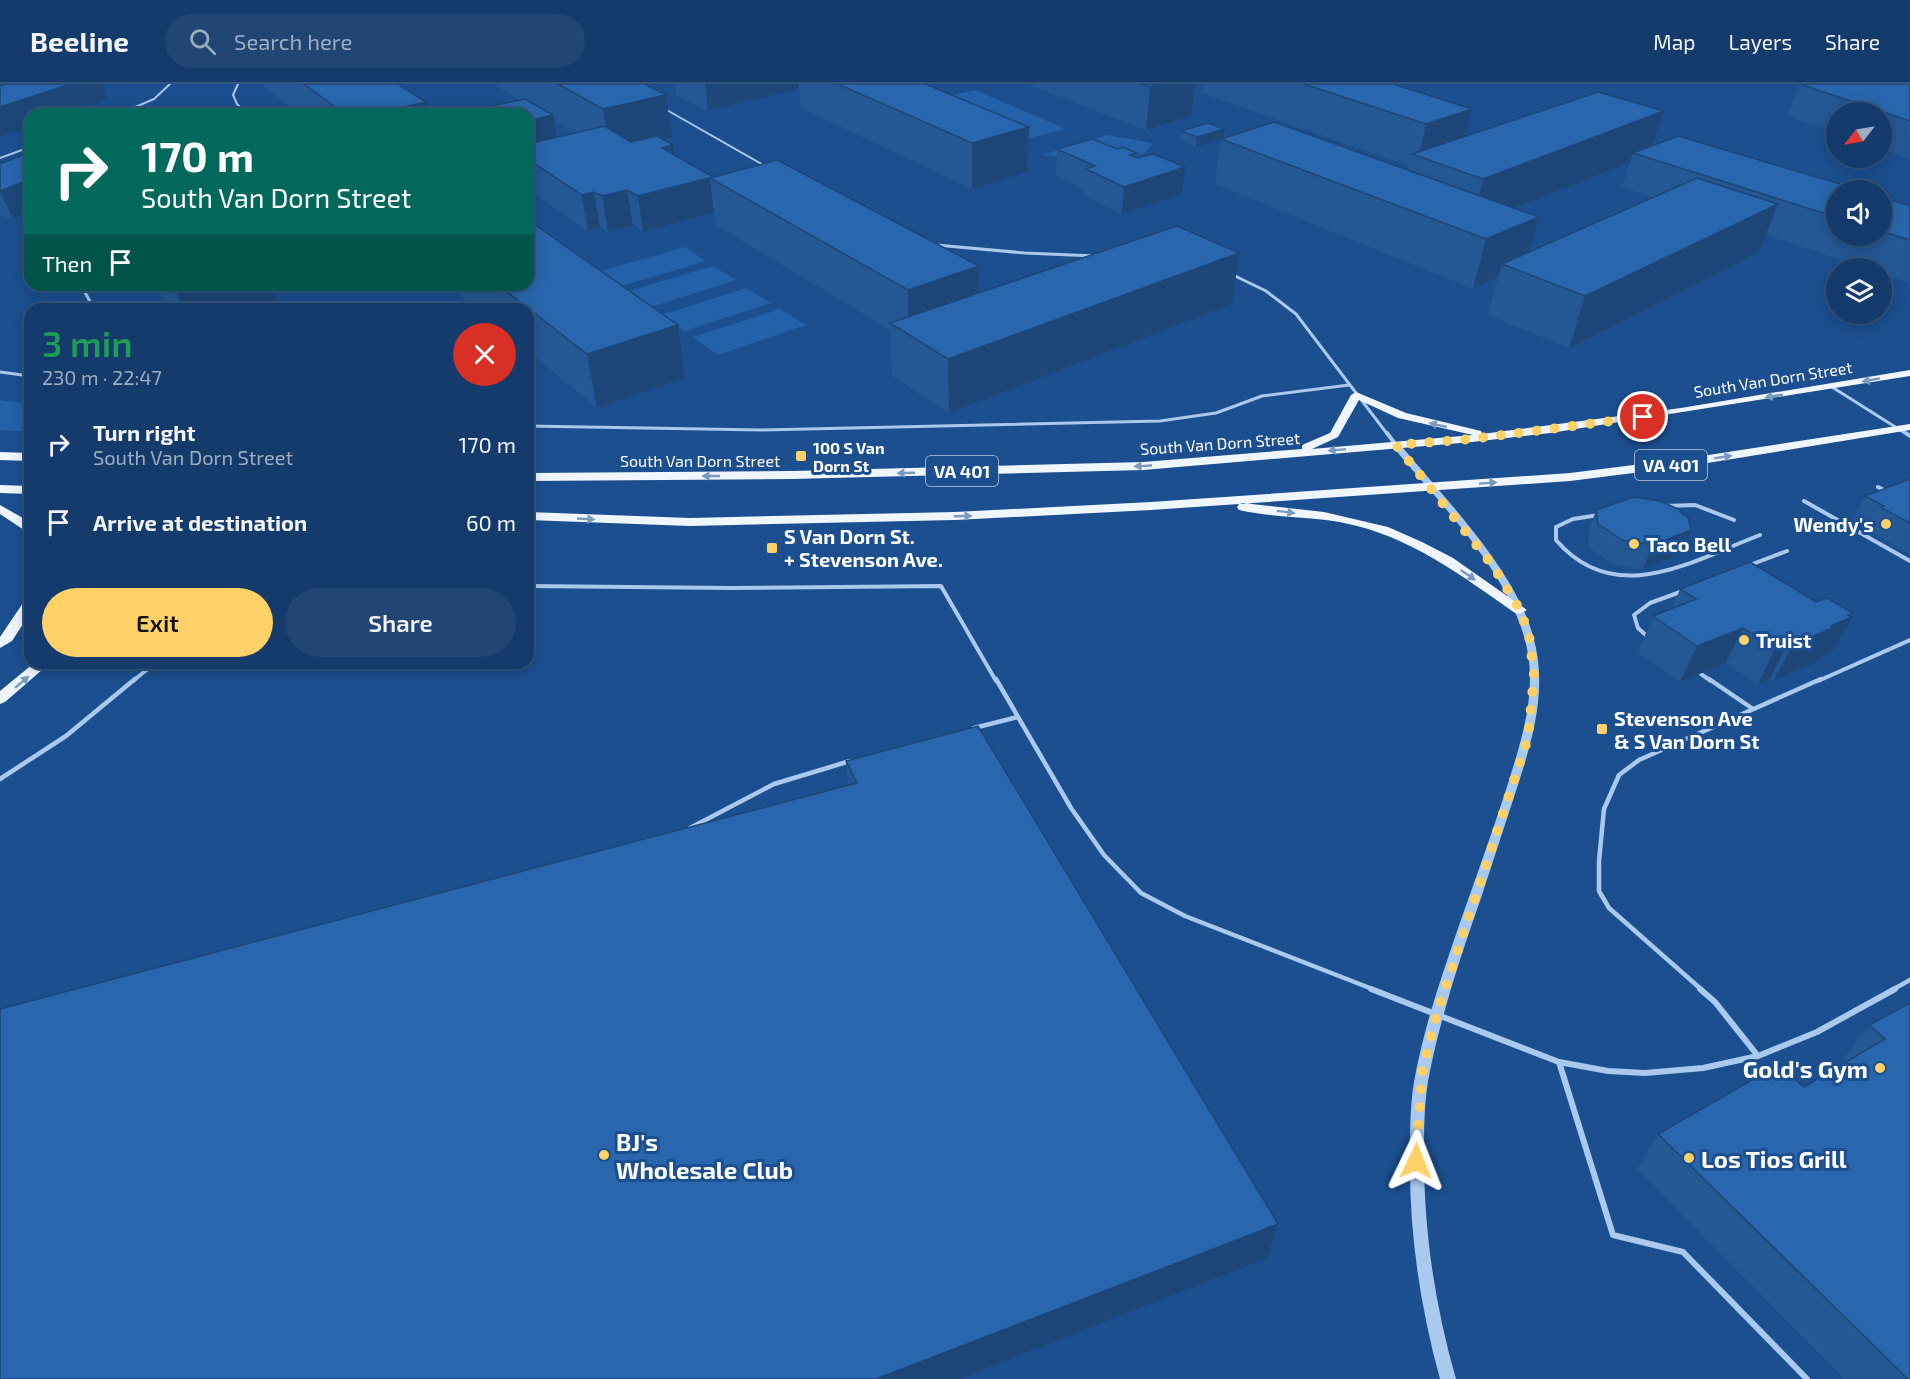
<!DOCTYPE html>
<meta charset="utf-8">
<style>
body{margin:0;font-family:"Exo 2",sans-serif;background:#214673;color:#f1f3f6;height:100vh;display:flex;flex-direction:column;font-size:22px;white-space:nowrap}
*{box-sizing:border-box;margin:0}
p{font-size:20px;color:#9dadc1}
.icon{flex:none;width:33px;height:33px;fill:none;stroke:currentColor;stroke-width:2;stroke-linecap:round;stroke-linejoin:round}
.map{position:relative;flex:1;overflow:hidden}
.side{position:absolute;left:24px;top:219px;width:510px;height:366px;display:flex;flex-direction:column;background:#143b6b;border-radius:18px;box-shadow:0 3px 15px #0003,0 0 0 2px #33557e}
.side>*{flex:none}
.hud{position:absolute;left:24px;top:24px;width:510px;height:183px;border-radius:18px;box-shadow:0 3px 15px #0003,0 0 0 2px #33557e;background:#00695c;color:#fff;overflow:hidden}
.needle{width:39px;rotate:239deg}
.tools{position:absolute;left:1826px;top:18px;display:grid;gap:12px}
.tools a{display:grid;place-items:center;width:66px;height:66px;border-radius:50%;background:#143b6b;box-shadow:0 3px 15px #0003,0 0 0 2px #33557e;font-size:30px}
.pin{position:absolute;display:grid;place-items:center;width:51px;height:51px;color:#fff;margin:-26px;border:3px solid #fff;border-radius:50%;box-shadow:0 2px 6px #0007}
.me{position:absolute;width:66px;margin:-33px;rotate:2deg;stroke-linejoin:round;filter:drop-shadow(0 0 4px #0008)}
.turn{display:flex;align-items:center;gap:21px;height:126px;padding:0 18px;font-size:27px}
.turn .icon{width:78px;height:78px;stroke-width:2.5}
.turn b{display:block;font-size:42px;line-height:51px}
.then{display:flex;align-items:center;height:57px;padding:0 18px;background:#0003;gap:12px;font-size:22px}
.round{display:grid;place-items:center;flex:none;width:63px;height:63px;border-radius:32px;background:#214673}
.summary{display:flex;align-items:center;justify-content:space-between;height:102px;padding:0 18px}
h1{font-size:36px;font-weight:600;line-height:45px;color:#1e9e55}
.button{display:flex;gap:12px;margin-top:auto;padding:12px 18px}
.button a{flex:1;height:69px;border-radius:36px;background:#ffd166;color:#111;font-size:24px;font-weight:600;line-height:69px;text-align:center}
.button a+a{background:#214673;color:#f1f3f6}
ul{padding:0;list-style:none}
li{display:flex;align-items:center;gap:18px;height:78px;padding:0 18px}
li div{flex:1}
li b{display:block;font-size:22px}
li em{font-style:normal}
header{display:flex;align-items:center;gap:36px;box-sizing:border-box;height:84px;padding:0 30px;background:#143b6b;border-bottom:2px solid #33557e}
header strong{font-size:28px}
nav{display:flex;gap:33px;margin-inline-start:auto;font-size:21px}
.search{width:420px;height:54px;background:#214673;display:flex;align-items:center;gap:15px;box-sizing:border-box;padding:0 21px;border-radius:33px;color:#9dadc1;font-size:22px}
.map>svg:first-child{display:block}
.green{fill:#2461a8}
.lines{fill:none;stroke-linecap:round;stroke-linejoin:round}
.service-far4{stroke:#a9c9ee;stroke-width:2}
.service-far3{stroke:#a9c9ee;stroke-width:3}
.service-far2{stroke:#a9c9ee;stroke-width:4}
.service-far1{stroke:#a9c9ee;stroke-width:4.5}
.service{stroke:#a9c9ee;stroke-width:6}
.tertiary{fill:#a9c9ee;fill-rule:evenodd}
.primary{fill:#f0f6ff;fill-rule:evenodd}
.wall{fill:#245895;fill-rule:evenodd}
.shaded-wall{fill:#1d4779}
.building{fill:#2a66ad;stroke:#1d4779;stroke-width:1.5}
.oneway{fill:#7b9ac1}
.route{stroke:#ffd166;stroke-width:10;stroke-dasharray:0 18}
.poi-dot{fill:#ffd166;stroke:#1b4f8f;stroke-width:2}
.labels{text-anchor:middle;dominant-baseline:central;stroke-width:6;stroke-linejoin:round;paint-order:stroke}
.far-street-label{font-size:16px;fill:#fff;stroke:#1b4f8f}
.far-poi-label{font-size:16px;font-weight:bold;fill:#fff;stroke:#1b4f8f;text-anchor:start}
.shield{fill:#1b4f8f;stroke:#bbcadd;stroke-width:1.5}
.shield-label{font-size:18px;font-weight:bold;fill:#fff}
.poi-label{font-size:20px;font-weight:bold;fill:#fff;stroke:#1b4f8f;text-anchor:start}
.near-poi-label{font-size:24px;font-weight:bold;fill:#fff;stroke:#1b4f8f;text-anchor:start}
</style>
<header>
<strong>Beeline</strong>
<div class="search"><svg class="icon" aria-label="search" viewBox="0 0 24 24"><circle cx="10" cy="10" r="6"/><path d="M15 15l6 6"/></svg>Search here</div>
<nav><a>Map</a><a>Layers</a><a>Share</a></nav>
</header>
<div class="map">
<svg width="1910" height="1295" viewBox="0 0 1910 1295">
<rect width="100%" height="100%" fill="#1b4f8f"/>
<path class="green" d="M975 6 1066 45 1022 56 931 16Z
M1107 51 1153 59 1144 70 1080 75 1042 71Z
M685 163 706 177 622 202 601 187Z
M713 182 736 196 651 223 629 207Z
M747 204 771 219 684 247 661 231Z
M780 225 806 241 718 271 693 253Z
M0 316 30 320V348L0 346Z"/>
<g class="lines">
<path class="service-far4" d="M238 0 233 11 237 20 247 30
M665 25 767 83
M119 30 154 15 170 0
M0 74 30 63"/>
<path class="service-far3" d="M936 161 1025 169 1095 172
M1233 191 1266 207 1296 230 1388 351
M81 201 94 225
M0 288 30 292
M1832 303 1908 351
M528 342 761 346 1160 337 1216 329 1262 312 1349 301"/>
<path class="service-far2" d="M1387 349 1396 361
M1906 349 1910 352
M1878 403 1886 407
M1804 417 1910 477
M1664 422 1695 421 1734 436
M1599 431 1573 435 1556 443V456C1615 525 1692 477 1760 451
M1750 481 1787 467
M528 502 731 504 941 502 996 597
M1649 554 1638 544 1634 531 1650 519 1683 507
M1701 590 1711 597
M133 597 155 579
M1818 597 1910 556"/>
<path class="service-far1" d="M996 595 1071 724 1104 771 1141 809 1185 832 1375 906
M1709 595 1753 625
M974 644 1018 633
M0 695 66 652 135 595
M690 744 774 700 850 677
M1702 906 1609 824 1599 807V777L1604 725 1619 691 1639 676 1821 595
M1892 906 1910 896"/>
<path class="service" d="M1371 905 1559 978 1608 987 1645 989 1703 984 1758 972 1817 948 1895 905
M1700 905 1715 918 1758 972
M1559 978 1613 1151 1683 1168 1807 1295"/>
<path class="tertiary" d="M1393 359H1399C1443 413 1515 485 1533 552 1549 607 1531 661 1514 713 1503 747 1492 780 1481 814 1461 871 1442 928 1430 987 1424 1015 1424 1044 1424 1072 1424 1148 1435 1222 1456 1295H1440C1420 1222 1409 1148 1410 1073 1410 1048 1410 1022 1414 998 1424 941 1444 885 1463 830 1477 791 1491 751 1504 712 1518 667 1536 618 1528 570 1516 495 1440 420 1393 363Z"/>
<path class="primary" d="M1910 286V292L1550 349 1472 358 1143 386 792 395 528 397V389L792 387 1143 378 1302 365V361L1330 349 1351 311 1356 308 1406 329 1481 347 1482 350 1681 324ZM1359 316 1398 334 1473 351 1312 365 1338 353Z
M1910 340V346L1689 382 1570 397 1151 426 955 436 690 442 528 436V428L690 434 955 428 1151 418 1570 389 1689 374Z
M0 368 30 369V377L0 376Z
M0 401 30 402V410L0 409Z
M1243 419 1324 428 1388 443 1422 458 1453 474 1527 526 1520 530 1515 529C1462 492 1410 452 1344 439 1310 432 1273 434 1239 426L1237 423 1239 420Z
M0 421 30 438V450L0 430Z
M30 515V529L12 557 0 564V553L25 516Z
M34 579H50L5 618 0 620V607Z"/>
</g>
<path class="wall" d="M263 0H398L426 18 429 30H300L264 3Z
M493 0H645L672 54 665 56 673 61 674 71 713 93 978 209 1239 169 1232 220 949 329 892 292 890 246 716 141 714 128 643 148 633 141 608 148 600 143 588 147 535 110 528 112 519 16ZM554 36 576 49 558 53Z
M675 0H925L1029 43 1027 88 972 105 801 24 799 5 708 27 676 11Z
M1027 0H1195L1191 32 1146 46Z
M1203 0H1393L1465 52 1653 61 1836 106V152H1881V113L1910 122V199L1881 190V184H1866L1766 151 1759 168 1569 264 1488 231 1498 194 1473 205 1215 100 1221 55 1196 63 1180 56 1181 47 1408 86 1409 82 1202 9ZM1630 78 1622 103 1654 114 1529 168 1515 125Z
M1800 0H1910V75L1881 65V28H1836V49L1787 32Z
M1057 65H1117L1137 69 1136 74 1182 110 1122 130 1084 112V105L1056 92Z
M30 68V127L13 135 0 132V80Z
M152 201H271L279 225H172Z
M447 201H528L678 241 685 294 597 324 528 267V225H476Z
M1910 395V470L1868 446 1870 444 1853 435 1865 412Z
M1596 426 1682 430 1691 446 1681 470 1643 485 1613 480 1589 464 1588 449Z
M1680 505 1816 518 1853 529 1832 568 1818 575 1815 579 1773 597 1770 595 1758 600 1726 579 1680 598 1638 568 1653 532 1672 525Z
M846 677 1267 1174 848 701Z
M1910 919V1295H1844L1637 1085 1658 1050 1804 1003 1844 979 1842 977 1869 941Z"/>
<path class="shaded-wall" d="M70 0H102L108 15 65 30H30V42L0 53V23Z
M705 0H799V5L708 27Z
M1161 0H1195L1191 32 1146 46 1150 3Z
M666 11 672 54 611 69 603 25Z
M426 18 429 30H372Z
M1472 25 1461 69 1419 73 1426 40Z
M1664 27 1649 71 1633 69 1630 78 1471 142 1483 95Z
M553 31 562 76 528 75 535 110 528 112V37Z
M1029 43 1027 88 972 105V59Z
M1224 45 1223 54 1196 63 1197 53Z
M673 61 677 95 662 64Z
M1185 83 1182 110 1122 130 1124 103Z
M713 93 710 94 714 128 643 148 638 112Z
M30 95V127L13 135 0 107Z
M627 106 633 141 608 148 602 112Z
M594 108 600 143 588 147 582 111Z
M1778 120 1759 168 1569 264 1585 212Z
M1539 133 1525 182 1502 180 1498 194 1473 205 1486 155Z
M1239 169 1232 220 949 329 948 275Z
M979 182 978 232 909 251 908 206Z
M174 201H271L279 225H183Z
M678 241 685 294 597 324 587 270Z
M1691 446 1681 470 1643 485 1653 461Z
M1853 529 1850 534 1852 533 1832 568 1818 575 1815 579 1773 597 1792 562 1831 542 1848 531Z
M1743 544 1726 579 1680 598 1697 562Z
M1788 559 1770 595 1758 600 1775 564Z
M1278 1140 1267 1174 959 1295H876Z"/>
<path class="building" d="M6 0H70L0 23V2Z
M304 0H398L426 18 372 30H345Z
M558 0H645L666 11 603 25Z
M838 0H925L1029 43 972 59Z
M1142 0H1161L1150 3Z
M1304 0H1393L1472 25 1426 40Z
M1800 0H1910V37Z
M1598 8 1664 27 1483 95 1412 70Z
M525 15 553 31 528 37V30H454Z
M134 28 145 30H129Z
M1274 38 1539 133 1486 155 1221 55Z
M1208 39 1224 45 1197 53 1181 47Z
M604 42 631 58 657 52 673 61 662 64 713 93 638 112 627 106 602 112 594 108 582 111 528 75V60Z
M1678 52 1860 106H1836V133L1633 69Z
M1092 55 1117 65 1123 63 1137 69 1130 71 1138 74 1153 70 1185 83 1124 103 1086 85 1095 82 1057 65Z
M30 68V95L0 107V80Z
M777 76 979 182 908 206 710 94Z
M1697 94 1778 120 1585 212 1502 180Z
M1881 113 1910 122V156L1881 147Z
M528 136 678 241 587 270 498 201H528Z
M1177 142 1239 169 948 275 890 239Z
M1910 395V439L1880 423 1884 422 1865 412Z
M1634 413 1660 417 1683 427 1680 428 1688 433 1691 446 1653 461 1622 456 1598 440 1596 426Z
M1750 478 1816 518 1827 514 1853 529 1848 531 1852 533 1831 542 1834 543 1792 562 1788 559 1775 564 1743 544 1697 562 1653 532 1696 515 1680 505Z
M978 642 1278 1140 876 1295H0V925L857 699 846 677Z
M1910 919V1295H1908L1658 1050 1778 981 1804 1003 1885 955 1869 941Z"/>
<defs><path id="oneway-solid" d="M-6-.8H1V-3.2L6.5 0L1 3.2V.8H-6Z" transform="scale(1.5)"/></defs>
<g class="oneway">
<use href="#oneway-solid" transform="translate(1871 296) rotate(170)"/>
<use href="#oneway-solid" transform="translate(1774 312) rotate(171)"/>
<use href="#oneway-solid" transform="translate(1438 341) rotate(-167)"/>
<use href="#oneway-solid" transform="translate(1337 366) rotate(175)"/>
<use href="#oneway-solid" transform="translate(1723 373) rotate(-9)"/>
<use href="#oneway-solid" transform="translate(1143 382) rotate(177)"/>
<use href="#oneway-solid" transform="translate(906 389) rotate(178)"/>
<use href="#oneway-solid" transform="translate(711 392) rotate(180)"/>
<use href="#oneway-solid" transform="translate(1488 399) rotate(-4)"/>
<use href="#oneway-solid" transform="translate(1286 428) rotate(7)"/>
<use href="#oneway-solid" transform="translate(963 432) rotate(-2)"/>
<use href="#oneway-solid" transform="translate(586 435) rotate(3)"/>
<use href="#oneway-solid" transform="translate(1468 491) rotate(34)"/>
<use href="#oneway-solid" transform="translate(22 598) rotate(-40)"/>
</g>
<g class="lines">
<path class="route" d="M1416 1077 1422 989 1437 929 1528 654 1534 591 1529 551 1520 526 1493 482 1396 361 1472 355 1643 333"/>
</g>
<g class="poi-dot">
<rect x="795" y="366" width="12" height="12" rx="3"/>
<circle cx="1886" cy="440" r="6"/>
<circle cx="1634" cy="460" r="6"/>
<rect x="766" y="458" width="12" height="12" rx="3"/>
<circle cx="1744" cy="556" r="6"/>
<rect x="1596" y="639" width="12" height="12" rx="3"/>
<circle cx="1880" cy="984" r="6"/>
<circle cx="604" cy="1071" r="6"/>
<circle cx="1689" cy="1074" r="6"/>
</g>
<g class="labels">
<g class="far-street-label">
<text transform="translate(1773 295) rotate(-9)">South Van Dorn Street</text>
<text transform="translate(1220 359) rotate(-4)">South Van Dorn Street</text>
<text x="700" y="376">South Van Dorn Street</text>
</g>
<g class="far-poi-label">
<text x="813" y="363">100 S Van<tspan x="813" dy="18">Dorn St</tspan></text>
</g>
<g class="shield">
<rect x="1635" y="366" width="72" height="30" rx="4.5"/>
<rect x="926" y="372" width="72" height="30" rx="4.5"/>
</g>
<g class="shield-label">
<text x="1671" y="381">VA 401</text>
<text x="962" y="387">VA 401</text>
</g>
<g class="poi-label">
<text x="1874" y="440" text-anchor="end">Wendy's</text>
<text x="784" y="452">S Van Dorn St.<tspan x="784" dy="23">+ Stevenson Ave.</tspan></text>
<text x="1646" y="460">Taco Bell</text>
<text x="1756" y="556">Truist</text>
<text x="1614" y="634">Stevenson Ave<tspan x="1614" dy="23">&amp; S Van Dorn St</tspan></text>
</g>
<g class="near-poi-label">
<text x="1868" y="984" text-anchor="end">Gold's Gym</text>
<text x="616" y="1057">BJ's<tspan x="616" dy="28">Wholesale Club</tspan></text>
<text x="1701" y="1074">Los Tios Grill</text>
</g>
</g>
</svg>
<div class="tools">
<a><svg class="needle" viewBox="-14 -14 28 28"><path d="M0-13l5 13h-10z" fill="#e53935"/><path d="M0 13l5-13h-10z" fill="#9dadc1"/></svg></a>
<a><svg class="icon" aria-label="sound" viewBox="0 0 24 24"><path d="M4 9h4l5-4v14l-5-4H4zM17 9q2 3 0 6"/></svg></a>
<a><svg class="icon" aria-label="layers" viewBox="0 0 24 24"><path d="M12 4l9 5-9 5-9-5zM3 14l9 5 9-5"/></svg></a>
</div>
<div class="pin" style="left:1643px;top:333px;background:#d93025"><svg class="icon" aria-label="arrive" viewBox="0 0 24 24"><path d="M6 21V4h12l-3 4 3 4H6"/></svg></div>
<svg class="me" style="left:1416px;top:1077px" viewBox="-20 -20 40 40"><path d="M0-17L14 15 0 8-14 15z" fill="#ffd166" stroke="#fff" stroke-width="4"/></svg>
<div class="hud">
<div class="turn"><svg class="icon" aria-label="right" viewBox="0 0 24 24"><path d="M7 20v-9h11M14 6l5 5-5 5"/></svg><div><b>170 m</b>South Van Dorn Street</div></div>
<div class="then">Then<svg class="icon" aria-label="arrive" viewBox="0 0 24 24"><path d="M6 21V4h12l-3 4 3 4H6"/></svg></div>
</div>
<section class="side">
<div class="summary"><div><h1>3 min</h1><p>230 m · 22:47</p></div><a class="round" style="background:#d93025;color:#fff"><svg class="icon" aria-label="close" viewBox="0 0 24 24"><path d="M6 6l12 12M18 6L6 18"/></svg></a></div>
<ul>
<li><svg class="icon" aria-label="right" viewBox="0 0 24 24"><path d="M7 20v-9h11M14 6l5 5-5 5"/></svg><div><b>Turn right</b><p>South Van Dorn Street</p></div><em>170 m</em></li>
<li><svg class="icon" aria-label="arrive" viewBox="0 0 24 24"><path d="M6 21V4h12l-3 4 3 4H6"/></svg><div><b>Arrive at destination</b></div><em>60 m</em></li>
</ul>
<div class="button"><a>Exit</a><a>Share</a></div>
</section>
</div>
